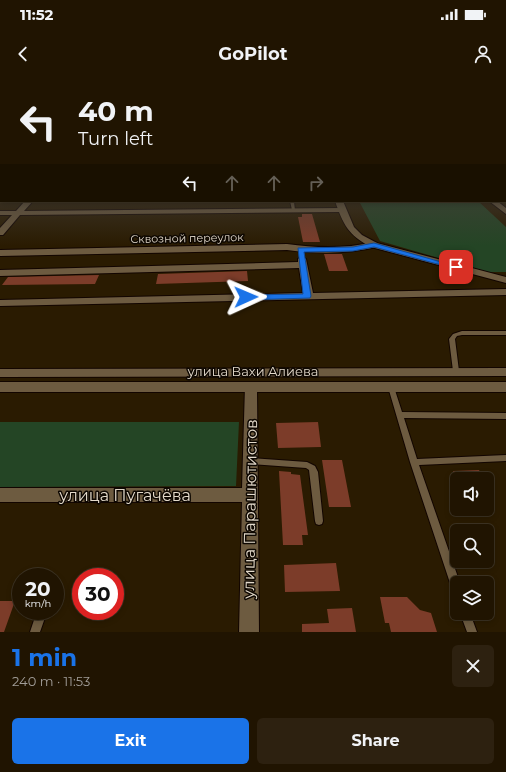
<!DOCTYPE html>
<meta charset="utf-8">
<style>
body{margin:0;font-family:Montserrat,sans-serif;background:#2d2110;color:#f1f3f6;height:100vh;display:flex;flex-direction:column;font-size:15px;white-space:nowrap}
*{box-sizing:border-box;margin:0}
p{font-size:13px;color:#a29e99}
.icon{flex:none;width:22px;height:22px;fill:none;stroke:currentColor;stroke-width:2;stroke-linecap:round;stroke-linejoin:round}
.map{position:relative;height:552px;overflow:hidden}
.sheet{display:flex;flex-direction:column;background:#201401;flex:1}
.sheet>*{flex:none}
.banner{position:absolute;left:0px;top:0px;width:506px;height:122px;box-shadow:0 2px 6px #0003,0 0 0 1px #3d3323;background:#201401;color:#f1f3f6;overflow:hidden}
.tools{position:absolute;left:450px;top:392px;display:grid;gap:8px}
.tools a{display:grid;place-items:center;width:44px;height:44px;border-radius:6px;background:#201401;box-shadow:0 2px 6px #0003,0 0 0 1px #3d3323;font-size:20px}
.speed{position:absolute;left:12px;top:488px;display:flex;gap:8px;font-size:20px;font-weight:700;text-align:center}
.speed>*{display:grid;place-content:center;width:52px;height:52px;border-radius:50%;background:#201401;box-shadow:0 2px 6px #0003,0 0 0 1px #3d3323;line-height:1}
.speed small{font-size:10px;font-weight:400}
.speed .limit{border:6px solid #d22;background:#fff;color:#111}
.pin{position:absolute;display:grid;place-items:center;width:34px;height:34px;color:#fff;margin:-17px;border-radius:8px;box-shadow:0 2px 6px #0006}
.me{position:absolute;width:44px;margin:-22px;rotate:89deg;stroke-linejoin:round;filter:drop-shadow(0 0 3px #0008)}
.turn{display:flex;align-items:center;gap:14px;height:84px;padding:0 12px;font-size:18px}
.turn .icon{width:52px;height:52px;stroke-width:2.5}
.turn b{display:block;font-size:28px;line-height:34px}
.lanes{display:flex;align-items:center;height:38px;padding:0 12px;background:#0003;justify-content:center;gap:20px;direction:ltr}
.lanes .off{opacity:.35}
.round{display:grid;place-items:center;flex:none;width:42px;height:42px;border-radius:6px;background:#2d2110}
.headline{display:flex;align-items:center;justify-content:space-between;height:68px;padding:0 12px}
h1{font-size:24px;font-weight:700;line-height:30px;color:#1a73e8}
.button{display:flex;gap:8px;margin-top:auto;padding:8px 12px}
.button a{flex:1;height:46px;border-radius:6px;background:#1a73e8;color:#fff;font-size:16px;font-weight:700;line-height:46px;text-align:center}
.button a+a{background:#2d2110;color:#f1f3f6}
.status{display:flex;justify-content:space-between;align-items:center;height:28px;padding:0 20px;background:#201401;direction:ltr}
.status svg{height:11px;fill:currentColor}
header{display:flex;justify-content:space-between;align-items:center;height:52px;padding:0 12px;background:#201401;font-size:18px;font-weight:700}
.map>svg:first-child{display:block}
.green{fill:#244525}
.building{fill:#7c3c29}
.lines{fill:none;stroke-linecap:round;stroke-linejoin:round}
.service-casing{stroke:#120500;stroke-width:2}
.minor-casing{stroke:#120500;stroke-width:2}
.tertiary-casing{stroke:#120500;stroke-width:2}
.secondary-casing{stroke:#120500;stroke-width:2}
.service{fill:#6d5b40;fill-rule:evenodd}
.minor{fill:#6d5b40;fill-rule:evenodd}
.tertiary{fill:#6d5b40;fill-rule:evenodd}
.secondary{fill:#6d5b40;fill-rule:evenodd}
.route{fill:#1a73e8;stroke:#114b97}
.labels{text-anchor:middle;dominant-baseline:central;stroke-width:3;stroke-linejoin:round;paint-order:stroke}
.far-street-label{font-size:11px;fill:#e3d9ca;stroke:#0d0701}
.street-label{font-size:13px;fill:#e3d9ca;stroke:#0d0701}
.near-street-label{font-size:16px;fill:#e3d9ca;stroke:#0d0701}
</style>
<div class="status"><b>11:52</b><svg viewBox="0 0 49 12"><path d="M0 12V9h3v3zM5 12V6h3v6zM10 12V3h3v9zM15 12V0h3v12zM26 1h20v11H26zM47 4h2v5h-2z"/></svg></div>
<header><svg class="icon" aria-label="back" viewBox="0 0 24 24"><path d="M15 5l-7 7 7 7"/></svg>GoPilot<svg class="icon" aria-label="person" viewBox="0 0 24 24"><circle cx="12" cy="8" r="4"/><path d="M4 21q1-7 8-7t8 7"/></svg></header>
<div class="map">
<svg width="506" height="552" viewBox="0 0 506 552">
<rect width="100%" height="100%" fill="#2a1b01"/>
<path class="green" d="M359 121H478L506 147V192H487L380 161Z
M0 342H239L236 406 0 407Z"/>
<path class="building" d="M302 134H312L320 162H303L298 137H302Z
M324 174H342L348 191H329Z
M247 191 248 201 156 204 158 194Z
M99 195 95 204 2 205 8 197Z
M318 342 321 367 278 368 276 343Z
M322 380H342L351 427H329Z
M479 390 483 399H453V391Z
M279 391 291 392V394L300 395 308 455H302L303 465H283Z
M336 483 340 511 285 512 284 485Z
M380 517H407L420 530 431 533 437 552H391L389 543H385Z
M0 521H15L4 552H0Z
M352 528 356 552H302V544L329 543 327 529Z"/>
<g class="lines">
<g class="service-casing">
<path id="service" d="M290 121H294L295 131 292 130Z
M462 251H506V255H462L457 256 455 259 459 291 456 293 453 291 449 259 453 254Z
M389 305H393L394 307 402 332 506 333V339L404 338 417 379 506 375V381L419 385 460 503H457V514L454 512 452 509 410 382 388 307Z
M251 378 307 382 315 386 318 392 323 441 322 444 319 445 316 444 315 441 309 390 306 388 251 384 248 383 247 381 248 379Z
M37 531H47V532L40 552H30Z
M460 533H470L477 552H467Z"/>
</g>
<g class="minor-casing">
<path id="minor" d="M505 101H506V105H505Z
M25 121H33L24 131 342 128 346 130 342 132 20 135 3 155H0V148L12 135H0V131H16Z
M374 162 377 163 378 165 377 167C347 174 318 174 287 170L0 176V170L287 164C316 168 345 169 374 162Z
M302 176 306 179 313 213 506 209V215L0 226V220L303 213 299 188 0 196V190L298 182V179Z
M251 302 256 303 257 306 259 552H239L242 422H0V408H242L245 306 246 303Z"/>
</g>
<g class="tertiary-casing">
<path id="tertiary" d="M335 121H343L354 147 362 155 377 163 506 197V203L371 167C348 155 343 144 335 121Z
M489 121H497L506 128V134Z"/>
</g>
<g class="secondary-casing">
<path id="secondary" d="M506 288V296L0 297V289Z
M0 302H506V312H0Z"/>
</g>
<use href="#service" class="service"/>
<use href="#minor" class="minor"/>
<use href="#tertiary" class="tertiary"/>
<use href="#secondary" class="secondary"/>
</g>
<linearGradient id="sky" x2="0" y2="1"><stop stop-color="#170f01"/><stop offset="0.54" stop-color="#443f38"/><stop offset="1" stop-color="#443f38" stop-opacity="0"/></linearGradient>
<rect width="506" height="166" fill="url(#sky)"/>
<path class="route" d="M374 163 459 187 456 189 374 167 353 171 304 172 311 216 310 218 246 220 242 217 246 215 303 214 298 168 353 167Z"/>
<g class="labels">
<g class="far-street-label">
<text transform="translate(187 158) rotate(-1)">Сквозной переулок</text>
</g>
<g class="street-label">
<text x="253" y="291">улица Вахи Алиева</text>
</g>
<g class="near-street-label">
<text x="125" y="415">улица Пугачёва</text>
<text transform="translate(250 429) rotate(-89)">улица Парашютистов</text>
</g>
</g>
</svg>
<div class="tools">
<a><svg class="icon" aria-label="sound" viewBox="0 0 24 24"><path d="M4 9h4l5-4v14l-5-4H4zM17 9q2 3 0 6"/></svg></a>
<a><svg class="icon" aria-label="search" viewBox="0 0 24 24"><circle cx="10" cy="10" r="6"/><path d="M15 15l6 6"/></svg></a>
<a><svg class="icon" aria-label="layers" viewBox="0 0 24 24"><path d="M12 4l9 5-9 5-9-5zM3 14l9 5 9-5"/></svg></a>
</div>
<div class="speed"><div>20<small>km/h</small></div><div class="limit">30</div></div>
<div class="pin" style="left:456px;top:187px;background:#d93025"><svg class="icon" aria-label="arrive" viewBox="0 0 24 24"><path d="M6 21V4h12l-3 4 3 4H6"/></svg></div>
<svg class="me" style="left:246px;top:217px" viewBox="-20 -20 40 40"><path d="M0-17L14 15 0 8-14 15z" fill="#1a73e8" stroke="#fff" stroke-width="4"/></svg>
<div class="banner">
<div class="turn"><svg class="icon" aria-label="left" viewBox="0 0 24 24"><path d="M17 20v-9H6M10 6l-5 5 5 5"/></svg><div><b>40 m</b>Turn left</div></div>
<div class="lanes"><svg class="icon" aria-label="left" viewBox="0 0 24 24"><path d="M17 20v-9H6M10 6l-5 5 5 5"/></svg><svg class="icon off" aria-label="ahead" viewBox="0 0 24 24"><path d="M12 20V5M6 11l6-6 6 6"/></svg><svg class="icon off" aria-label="ahead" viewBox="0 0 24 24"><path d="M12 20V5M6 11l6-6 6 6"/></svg><svg class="icon off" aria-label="right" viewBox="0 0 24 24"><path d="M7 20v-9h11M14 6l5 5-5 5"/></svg></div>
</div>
</div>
<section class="sheet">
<div class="headline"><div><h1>1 min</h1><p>240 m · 11:53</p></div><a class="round"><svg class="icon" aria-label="close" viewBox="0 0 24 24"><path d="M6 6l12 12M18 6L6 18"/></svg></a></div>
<div class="button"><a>Exit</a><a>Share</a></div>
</section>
